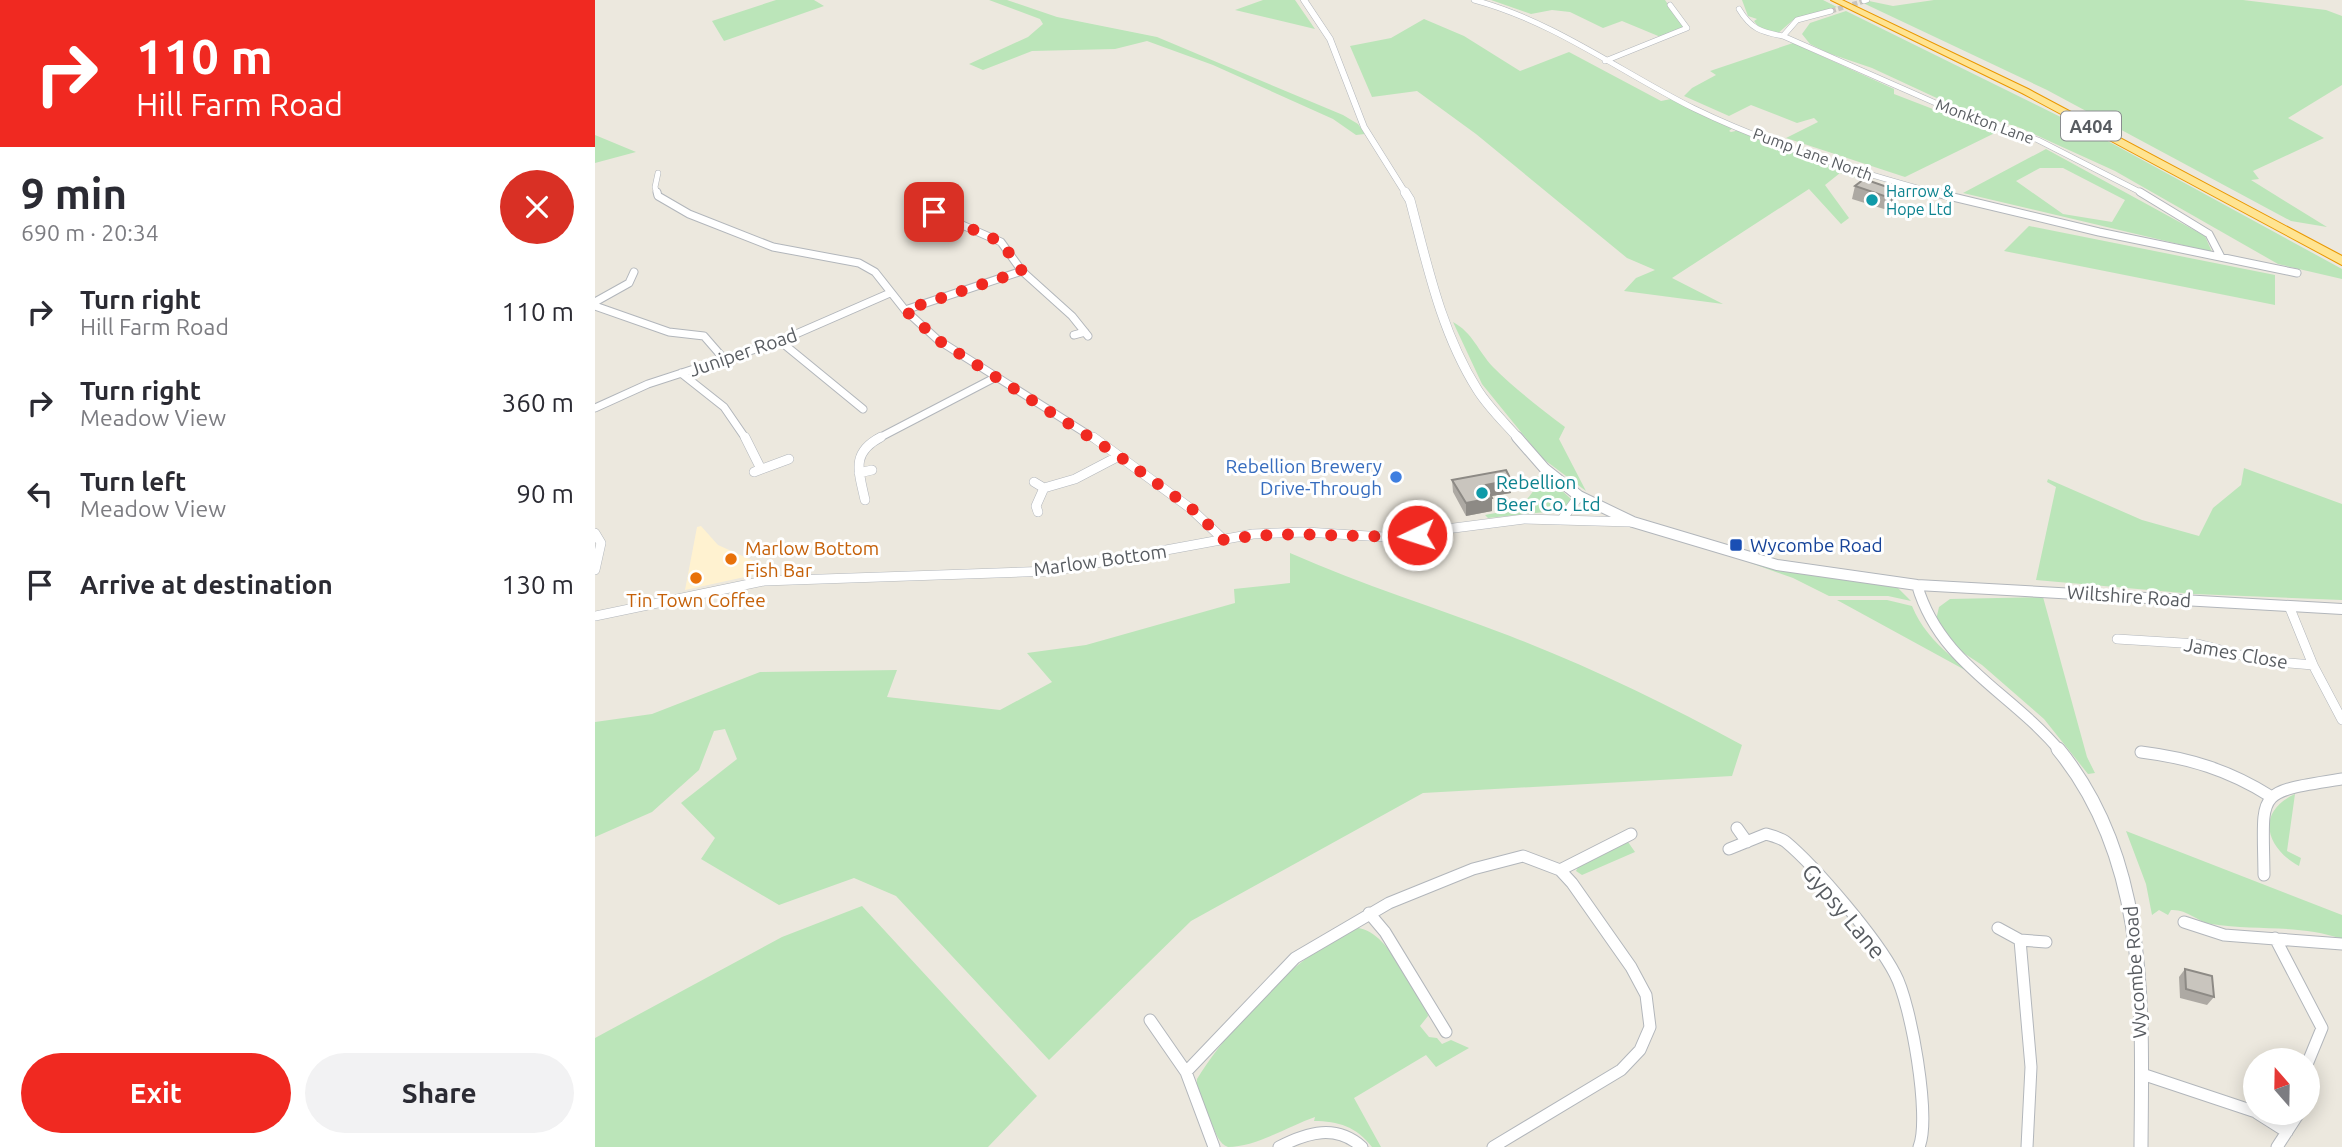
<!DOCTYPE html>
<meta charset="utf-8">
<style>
body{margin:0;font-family:Ubuntu,sans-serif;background:#f2f2f3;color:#2b2b33;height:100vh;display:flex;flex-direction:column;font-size:26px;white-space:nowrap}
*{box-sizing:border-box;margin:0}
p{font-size:23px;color:#7c7c81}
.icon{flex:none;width:38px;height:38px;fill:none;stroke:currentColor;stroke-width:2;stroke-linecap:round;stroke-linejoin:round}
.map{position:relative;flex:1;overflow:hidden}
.sheet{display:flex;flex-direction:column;background:#fff;width:595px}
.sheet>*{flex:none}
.top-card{background:#f02921;color:#fff;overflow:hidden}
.needle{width:46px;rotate:340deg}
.fabs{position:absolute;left:1648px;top:1048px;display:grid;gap:14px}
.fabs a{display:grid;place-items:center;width:77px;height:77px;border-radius:50%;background:#fff;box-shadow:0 4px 18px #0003;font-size:35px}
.pin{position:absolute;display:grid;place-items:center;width:60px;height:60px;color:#fff;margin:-30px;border-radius:14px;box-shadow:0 4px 10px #0006}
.me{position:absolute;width:77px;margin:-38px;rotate:266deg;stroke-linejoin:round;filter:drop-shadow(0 0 5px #0008)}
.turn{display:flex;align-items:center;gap:24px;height:147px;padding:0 21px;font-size:32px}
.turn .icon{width:91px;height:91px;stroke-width:2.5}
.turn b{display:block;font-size:49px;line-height:60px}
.round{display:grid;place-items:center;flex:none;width:74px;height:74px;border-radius:37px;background:#f2f2f3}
.overview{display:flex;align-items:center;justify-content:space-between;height:119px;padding:0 21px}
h1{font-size:42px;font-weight:600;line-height:52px}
.action{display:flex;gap:14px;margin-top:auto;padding:14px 21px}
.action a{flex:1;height:80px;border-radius:42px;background:#f02921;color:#fff;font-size:28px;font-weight:600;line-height:80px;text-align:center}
.action a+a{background:#f2f2f3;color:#2b2b33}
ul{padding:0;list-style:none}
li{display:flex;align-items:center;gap:21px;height:91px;padding:0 21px}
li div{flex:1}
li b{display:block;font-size:26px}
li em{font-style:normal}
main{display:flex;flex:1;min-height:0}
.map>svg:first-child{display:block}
.commercial{fill:#fff2d0}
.green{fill:#bbe5b9;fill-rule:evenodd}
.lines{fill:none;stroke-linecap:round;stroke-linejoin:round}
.minor-tunnel{stroke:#c7c5bf;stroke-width:5;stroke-dasharray:5 2.5;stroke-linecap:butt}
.minor-far3-casing{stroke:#b2b6bb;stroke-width:6}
.minor-far2-casing{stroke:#b2b6bb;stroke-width:9}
.minor-far1-casing{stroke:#b2b6bb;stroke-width:10}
.minor-casing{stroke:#b2b6bb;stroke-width:13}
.tertiary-far3-casing{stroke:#b2b6bb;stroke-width:7}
.tertiary-far2-casing{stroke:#b2b6bb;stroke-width:10}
.tertiary-far1-casing{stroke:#b2b6bb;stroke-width:12}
.tertiary-casing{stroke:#b2b6bb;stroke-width:15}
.trunk-casing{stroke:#ea9800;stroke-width:2}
.minor-far3{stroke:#fff;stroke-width:5}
.minor-far2{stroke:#fff;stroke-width:7}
.minor-far1{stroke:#fff;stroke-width:9}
.minor{stroke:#fff;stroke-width:11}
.tertiary-far3{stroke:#fff;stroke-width:6}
.tertiary-far2{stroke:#fff;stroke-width:9}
.tertiary-far1{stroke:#fff;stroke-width:10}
.tertiary{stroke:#fff;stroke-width:13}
.trunk{fill:#ffe491;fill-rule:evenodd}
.wall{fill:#ada9a3}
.shaded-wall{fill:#8d8a85}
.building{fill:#c9c5be;stroke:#8d8a85;stroke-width:2}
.route{stroke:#f02921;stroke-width:12;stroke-dasharray:0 21.6}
.culture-dot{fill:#0f9aa8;stroke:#fff;stroke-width:2.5}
.shop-dot{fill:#3f7fe0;stroke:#fff;stroke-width:2.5}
.transit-dot{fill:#1a4fb4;stroke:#fff;stroke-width:2.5}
.food-dot{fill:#e8710a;stroke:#fff;stroke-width:2.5}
.labels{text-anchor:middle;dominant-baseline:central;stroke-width:6;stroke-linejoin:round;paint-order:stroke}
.far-street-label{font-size:16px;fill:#585c61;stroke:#fff}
.far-culture-label{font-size:16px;fill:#0d838f;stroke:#fff;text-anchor:start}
.shield{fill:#fff;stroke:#8a8d90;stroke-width:2}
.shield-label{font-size:18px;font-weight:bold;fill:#585c61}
.street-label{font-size:19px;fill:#585c61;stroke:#fff}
.shop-label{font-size:19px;fill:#366cbe;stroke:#fff;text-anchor:end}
.culture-label{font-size:19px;fill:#0d838f;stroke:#fff;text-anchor:start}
.transit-label{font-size:19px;fill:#164399;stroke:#fff;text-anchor:start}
.food-label{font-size:19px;fill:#c56008;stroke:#fff;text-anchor:start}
.near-street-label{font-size:23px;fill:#585c61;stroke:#fff}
</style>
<main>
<section class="sheet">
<div class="top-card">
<div class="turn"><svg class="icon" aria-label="right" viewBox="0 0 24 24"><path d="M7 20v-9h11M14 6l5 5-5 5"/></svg><div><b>110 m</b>Hill Farm Road</div></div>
</div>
<div class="overview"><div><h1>9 min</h1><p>690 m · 20:34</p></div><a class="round" style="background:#d93025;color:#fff"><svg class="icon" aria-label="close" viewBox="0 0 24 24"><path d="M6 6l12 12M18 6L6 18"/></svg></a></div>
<ul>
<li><svg class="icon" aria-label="right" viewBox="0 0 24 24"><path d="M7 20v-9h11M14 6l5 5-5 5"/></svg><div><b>Turn right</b><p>Hill Farm Road</p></div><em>110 m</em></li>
<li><svg class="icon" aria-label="right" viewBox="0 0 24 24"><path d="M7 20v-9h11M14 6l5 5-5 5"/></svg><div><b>Turn right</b><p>Meadow View</p></div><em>360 m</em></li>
<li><svg class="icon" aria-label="left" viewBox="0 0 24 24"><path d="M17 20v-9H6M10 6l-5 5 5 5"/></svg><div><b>Turn left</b><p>Meadow View</p></div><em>90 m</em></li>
<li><svg class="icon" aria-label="arrive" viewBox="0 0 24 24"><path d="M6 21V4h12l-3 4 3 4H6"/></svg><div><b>Arrive at destination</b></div><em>130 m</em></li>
</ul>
<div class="action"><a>Exit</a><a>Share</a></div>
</section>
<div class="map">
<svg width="1747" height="1147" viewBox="0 0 1747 1147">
<rect width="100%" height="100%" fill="#ece8de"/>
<path class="commercial" d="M106 526 123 545 161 562 159 575 90 590 102 527Z"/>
<path class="green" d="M181 0H219L229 6 129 41 117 21Z
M394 0H412L462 17 562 37 748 115 763 124 770 134 761 135 738 119 618 65 552 41 520 49 437 51 388 70 374 64 433 37 448 24 445 19Z
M668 0H700L720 29 640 10Z
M896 0H1070L1089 28 1068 38 1027 21 1008 28 975 12 957 10 936 14Z
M1147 0H1228L1242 7 1198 20 1182 34 1166 30 1159 21 1162 19 1153 16Z
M1339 0H1648L1731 10 1747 16V85L1693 118 1729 138 1658 171 1664 179 1656 180 1732 227 1696 221 1452 90 1268 3 1274 1 1298 6Z
M1251 11 1498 133 1747 269V279L1683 264 1520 171 1423 127 1374 113 1277 68 1233 53 1215 44 1207 34 1215 23Z
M829 19 869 36 925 71 974 52 1066 101 1076 99 1140 126 1134 131 1136 132 1145 130 1177 144 1179 149 1180 146 1186 147 1268 176V180L1245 173 1230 185 1254 218 1246 224 1214 189 1077 278 1128 304 1029 291 1041 278 1060 270 1032 258 881 134 822 91 777 97 755 46 796 38Z
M1198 43 1299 89V94L1343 111 1406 130 1310 177 1191 138 1223 122 1219 118 1202 123 1156 105 1134 116 1089 96 1097 88 1121 75 1115 71Z
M0 135 41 152 0 163Z
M1451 149 1610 236 1617 252 1368 193ZM1445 168H1468L1530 200 1517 222 1468 214 1421 181Z
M1434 226 1680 275V305L1409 251Z
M858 322C878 333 883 351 898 367 920 389 945 408 970 427L964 439 991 491 947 458 887 384Z
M1649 468 1747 504V600L1599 594 1441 580 1461 487 1452 482 1453 479 1547 520 1604 536 1618 508 1646 485Z
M943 476 952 477 976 499 969 510 893 518 890 515C916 510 926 511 940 488L935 478Z
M695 553C767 585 842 608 915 636 995 667 1072 704 1147 745L1137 776 828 793 596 921 454 1060 301 896 259 878 184 905 106 859 120 838 86 803 142 759 130 729 119 731 104 770 57 812 0 837V722L57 714 165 672 302 670 292 697 405 710 457 682 432 653 491 645 640 603 639 589 695 583Z
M1153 562 1303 588 1316 601 1293 596H1234L1198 578Z
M1448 597 1492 757 1500 773 1493 774 1449 719 1387 665 1361 648 1341 620 1344 607 1355 599Z
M1242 600H1292L1317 606C1334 647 1371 666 1404 694L1370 670Z
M1700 794 1692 851 1706 858 1704 866C1671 848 1660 812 1700 794Z
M1531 831 1747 915V939C1705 924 1660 931 1616 924 1601 921 1592 909 1576 910L1573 915 1564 910 1557 915 1551 884Z
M1033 842 1040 852 987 875 981 871 984 865Z
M267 906 442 1096 393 1147H0V1038L187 937Z
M763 928C792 931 817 987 832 1011L833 1016 825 1026 834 1037 842 1038 847 1044 856 1040 874 1048 841 1067 831 1055 759 1098 786 1147H777C762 1127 743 1121 719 1121L720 1117C694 1126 661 1147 633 1147 624 1144 621 1133 617 1125 609 1109 601 1097 602 1079 634 1027 706 949 763 928Z"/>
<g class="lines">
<path class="minor-tunnel" d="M1236 11 1269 1"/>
<g class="minor-far3-casing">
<path id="minor-far3" d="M879 0C958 21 1026 72 1098 108 1176 146 1260 171 1344 194
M1269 1 1272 0
M1144 9C1156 29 1166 32 1188 36L1361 112 1443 140 1549 194
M1188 36 1202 20 1236 11
M1010 61 1092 28 1075 5
M62 194 60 187 63 173"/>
</g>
<g class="minor-far2-casing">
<path id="minor-far2" d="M62 192 63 196 94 214 178 247 264 263 280 272 310 310 343 340 500 439
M1337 192 1504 232 1702 273
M1545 192 1614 234 1626 257
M333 210 406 242 427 271 477 316 493 336
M0 302 34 283 39 272
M0 306 74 332 109 336 129 359
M310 310 427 271
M479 335 490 332
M185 341 268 409
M86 373 129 407 151 439
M0 408 53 384 185 341 295 293
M282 439 401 377"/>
</g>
<g class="minor-far1-casing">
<path id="minor-far1" d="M150 437 166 469
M498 437 595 508 629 540
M159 472 194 459
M264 473 277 470
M439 482 449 488 441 506 443 512
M449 488 480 479 524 456
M270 500C264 472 255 453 286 437
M968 518 984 496
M0 533 6 543 0 570
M1694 606 1718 665 1747 720
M0 616 169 581 457 571 658 534 711 532 789 537 929 519 1036 522
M1522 639 1603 644 1668 661 1718 665"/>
</g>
<g class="minor-casing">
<path id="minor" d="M1546 752C1594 758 1634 770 1675 796
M1142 828 1152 842
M1134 849 1171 834C1177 836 1186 838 1191 842 1221 867 1282 939 1300 974 1316 1003 1336 1118 1324 1147
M965 870 1036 834
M1669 875C1668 789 1659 793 1747 779
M774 913 790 932 851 1032
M1589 922 1629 935 1747 944
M1403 928 1425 940 1451 942
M1680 938 1727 1028 1713 1062
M1425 940 1436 1067 1432 1147
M555 1020 591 1072
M1547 1074 1661 1112
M1662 1113 1692 1132
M619 1147 591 1072 700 958 794 903 878 869 928 856 965 870 977 883 1036 967 1051 995 1055 1027 1045 1050 1026 1070 898 1147
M684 1147C713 1132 741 1124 767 1147
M1682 1147 1704 1113"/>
</g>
<g class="tertiary-far3-casing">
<path id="tertiary-far3" d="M709 0 735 39 769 127 811 194"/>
</g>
<g class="tertiary-far2-casing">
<path id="tertiary-far2" d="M810 192 815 200C832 264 846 332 882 389 893 407 910 423 924 439"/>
</g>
<g class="tertiary-far1-casing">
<path id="tertiary-far1" d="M922 437 950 469 984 496 1038 522 1182 565 1322 585 1747 609
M1322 585C1345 664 1415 691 1465 751"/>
</g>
<g class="tertiary-casing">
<path id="tertiary" d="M1463 749C1555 861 1547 1010 1546 1147"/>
</g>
<g class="trunk-casing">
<path id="trunk" d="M1236 0H1247L1433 89 1747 256V265L1427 93Z"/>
</g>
<use href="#minor-far3" class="minor-far3"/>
<use href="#minor-far2" class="minor-far2"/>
<use href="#minor-far1" class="minor-far1"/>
<use href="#minor" class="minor"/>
<use href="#tertiary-far3" class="tertiary-far3"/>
<use href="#tertiary-far2" class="tertiary-far2"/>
<use href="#tertiary-far1" class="tertiary-far1"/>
<use href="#tertiary" class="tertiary"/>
<use href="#trunk" class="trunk"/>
</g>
<path class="wall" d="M1260 186 1301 190 1298 202 1289 209 1257 199Z
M857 480H916V493L896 496 897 511 871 516 858 492Z
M1590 969 1619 997 1612 1005 1585 998 1584 977Z"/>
<path class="shaded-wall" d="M1301 190 1298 202 1289 209 1292 197Z
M916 480V493L891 497V485Z
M897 498V511L871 516V503Z"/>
<path class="building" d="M1269 179 1301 190 1292 197 1260 186Z
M911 470 916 480 891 485 897 498 871 503 857 480Z
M1590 969 1617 976 1619 997 1591 989Z"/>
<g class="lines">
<path class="route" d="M339 212 406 242 427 271 310 310 343 340 524 456 596 508 629 540C694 528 757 540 822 535"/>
</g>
<g class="culture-dot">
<circle cx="1277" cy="200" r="7"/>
<circle cx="887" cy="493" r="7"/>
</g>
<circle class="shop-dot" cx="801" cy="477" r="7"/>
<rect class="transit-dot" x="1134" y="538" width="14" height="14" rx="3.5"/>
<g class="food-dot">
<circle cx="136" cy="559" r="7"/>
<circle cx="101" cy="578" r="7"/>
</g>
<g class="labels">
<g class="far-street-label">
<text transform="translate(1390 121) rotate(20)">Monkton Lane</text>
<text transform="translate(1218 154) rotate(20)">Pump Lane North</text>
</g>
<g class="far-culture-label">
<text x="1291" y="191">Harrow &amp;<tspan x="1291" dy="18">Hope Ltd</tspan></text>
</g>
<rect class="shield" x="1466" y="111.5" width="60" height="29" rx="5"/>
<g class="shield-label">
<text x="1496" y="126">A404</text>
</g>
<g class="street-label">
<text transform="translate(148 352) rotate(-19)">Juniper Road</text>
<text transform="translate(505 560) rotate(-8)">Marlow Bottom</text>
<text transform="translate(1534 596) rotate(4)">Wiltshire Road</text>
<text transform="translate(1641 653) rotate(10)">James Close</text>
<text transform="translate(1540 972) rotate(-94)">Wycombe Road</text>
</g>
<g class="shop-label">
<text x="787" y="466">Rebellion Brewery<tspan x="787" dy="22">Drive-Through</tspan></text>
</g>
<g class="culture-label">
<text x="901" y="482">Rebellion<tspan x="901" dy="22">Beer Co. Ltd</tspan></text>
</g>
<g class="transit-label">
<text x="1155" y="545">Wycombe Road</text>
</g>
<g class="food-label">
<text x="150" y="548">Marlow Bottom<tspan x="150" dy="22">Fish Bar</tspan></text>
<text x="101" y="600" text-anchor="middle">Tin Town Coffee</text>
</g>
<g class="near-street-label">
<text transform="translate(1249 911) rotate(50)">Gypsy Lane</text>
</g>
</g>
</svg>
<div class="fabs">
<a><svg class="needle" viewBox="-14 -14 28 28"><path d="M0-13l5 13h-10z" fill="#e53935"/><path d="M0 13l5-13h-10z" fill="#7c7c81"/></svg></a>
</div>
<div class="pin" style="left:339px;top:212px;background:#d93025"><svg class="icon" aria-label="arrive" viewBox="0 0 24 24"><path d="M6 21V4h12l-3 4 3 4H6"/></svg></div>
<svg class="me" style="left:822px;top:535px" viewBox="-20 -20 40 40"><circle r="17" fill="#f02921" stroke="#fff" stroke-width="3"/><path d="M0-11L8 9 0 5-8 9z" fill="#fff"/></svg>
</div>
</main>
